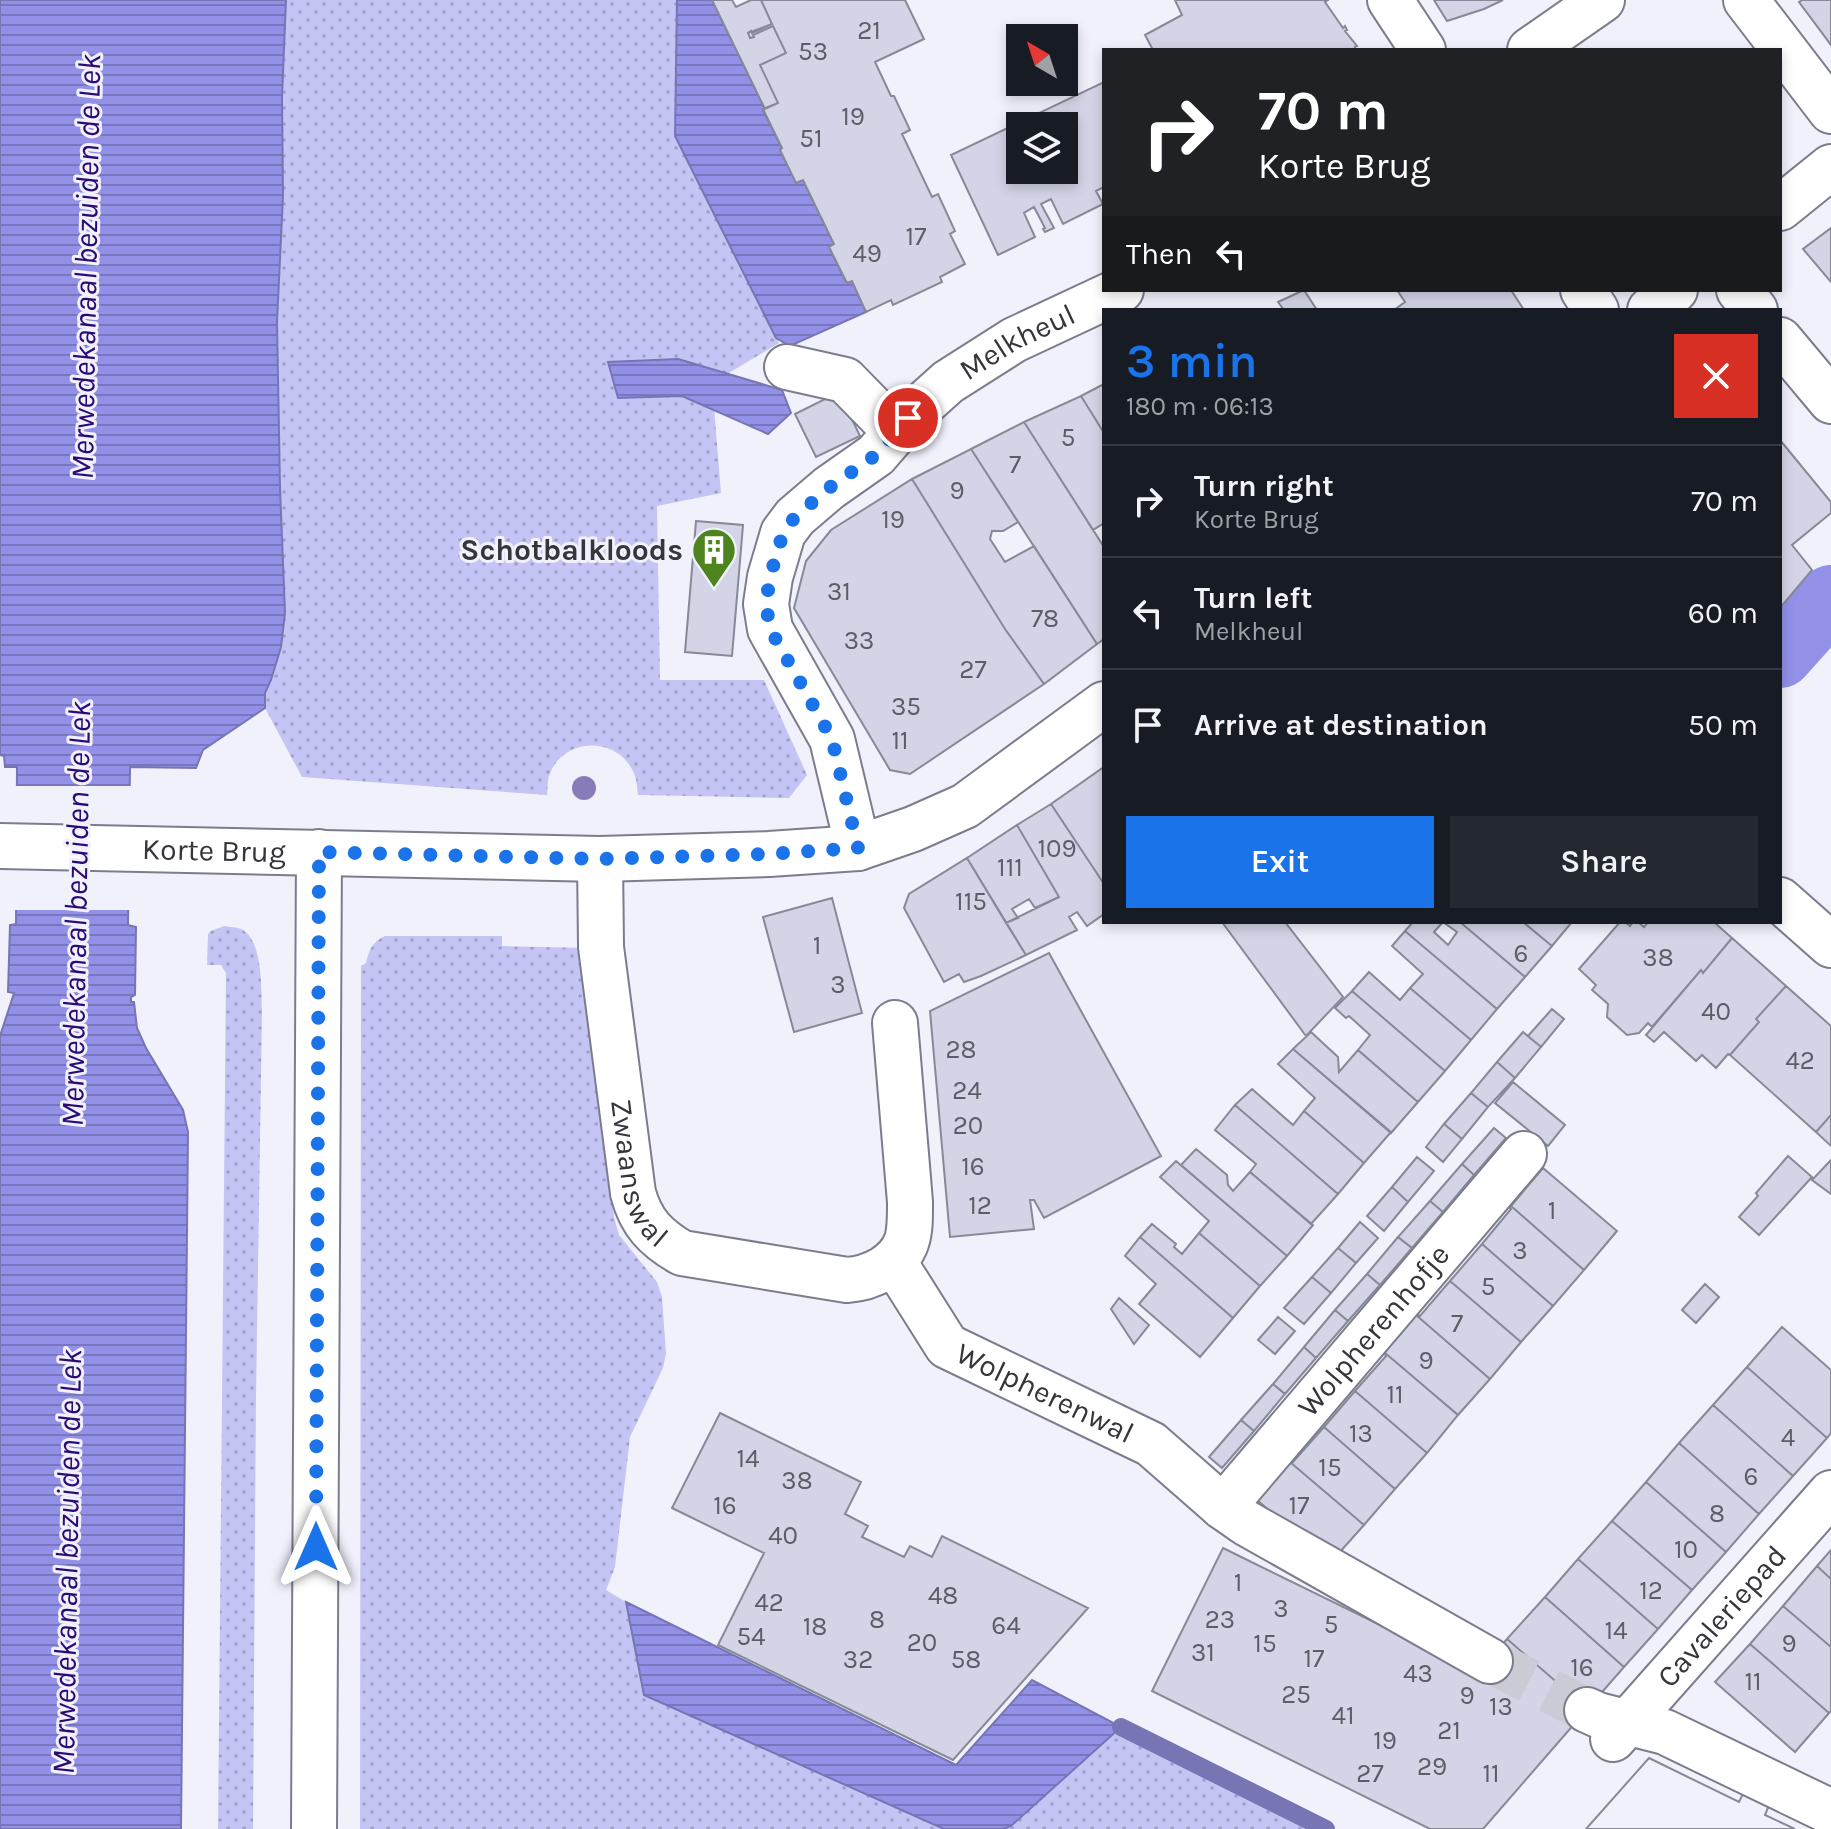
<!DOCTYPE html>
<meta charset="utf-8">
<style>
body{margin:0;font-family:Karla,sans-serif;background:#242831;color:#f1f3f6;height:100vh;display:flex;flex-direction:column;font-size:30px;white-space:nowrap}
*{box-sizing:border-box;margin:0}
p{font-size:26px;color:#9ea1a6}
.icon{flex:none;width:44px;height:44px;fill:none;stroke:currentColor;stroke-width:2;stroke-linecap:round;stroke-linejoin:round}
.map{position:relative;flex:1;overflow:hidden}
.drawer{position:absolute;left:1102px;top:308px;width:680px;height:616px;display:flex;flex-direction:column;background:#171b24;border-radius:0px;box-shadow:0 4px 12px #0003}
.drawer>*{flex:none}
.guide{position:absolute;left:1102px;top:48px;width:680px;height:244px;border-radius:0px;box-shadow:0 4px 12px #0003;background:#202124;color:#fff;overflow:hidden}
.needle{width:52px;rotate:321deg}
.controls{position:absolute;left:1006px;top:24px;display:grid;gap:16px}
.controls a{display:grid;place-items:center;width:72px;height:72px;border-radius:0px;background:#171b24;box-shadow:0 4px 12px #0003;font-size:40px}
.pin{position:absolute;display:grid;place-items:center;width:68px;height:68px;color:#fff;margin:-34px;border:4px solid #fff;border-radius:50%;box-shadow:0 2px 8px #0007}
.me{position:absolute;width:88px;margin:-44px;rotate:0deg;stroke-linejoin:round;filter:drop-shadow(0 0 6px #0008)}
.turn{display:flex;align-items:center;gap:28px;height:168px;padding:0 24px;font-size:36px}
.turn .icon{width:104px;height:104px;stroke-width:2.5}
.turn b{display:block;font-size:56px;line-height:68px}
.then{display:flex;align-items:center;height:76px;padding:0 24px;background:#0003;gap:16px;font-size:30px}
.round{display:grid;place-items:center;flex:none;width:84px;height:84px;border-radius:0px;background:#242831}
.overview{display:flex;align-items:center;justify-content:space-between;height:136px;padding:0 24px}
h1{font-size:48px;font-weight:600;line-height:60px;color:#1a73e8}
.button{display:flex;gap:16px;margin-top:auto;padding:16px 24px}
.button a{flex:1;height:92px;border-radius:0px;background:#1a73e8;color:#fff;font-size:32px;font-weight:600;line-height:92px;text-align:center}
.button a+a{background:#242831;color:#f1f3f6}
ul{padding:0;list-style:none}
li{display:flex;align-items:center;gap:24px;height:112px;padding:0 24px;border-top:2px solid #363941}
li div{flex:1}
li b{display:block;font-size:30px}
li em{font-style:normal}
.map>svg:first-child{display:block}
.grass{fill:url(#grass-dots)}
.water{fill:url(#water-rules);stroke:#7775b4;stroke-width:2}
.pier{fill:#f1f1fc}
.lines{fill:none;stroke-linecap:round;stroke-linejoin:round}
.stream{stroke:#7775b4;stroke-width:18}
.canal{stroke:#9390e8;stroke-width:66}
.building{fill:#d3d4e6;stroke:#878898;stroke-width:2;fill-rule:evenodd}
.minor-tunnel{stroke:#cbcbd6;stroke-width:44;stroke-dasharray:44 22;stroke-linecap:butt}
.minor-casing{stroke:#7c7c8d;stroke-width:48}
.minor{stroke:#fff;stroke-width:44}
.tree{fill:#887bb8}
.route{stroke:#1a73e8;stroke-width:14;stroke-dasharray:0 25.2}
.labels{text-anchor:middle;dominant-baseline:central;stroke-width:6;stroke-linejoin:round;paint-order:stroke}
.number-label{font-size:26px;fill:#5c5d66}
.street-label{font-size:30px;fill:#35353c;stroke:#f1f1fc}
.poi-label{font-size:30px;font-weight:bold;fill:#35353c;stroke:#f1f1fc;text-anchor:end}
.water-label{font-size:32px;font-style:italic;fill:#2a0b75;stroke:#f1f1fc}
</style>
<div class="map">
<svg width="1831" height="1829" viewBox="0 0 1831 1829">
<defs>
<pattern id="grass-dots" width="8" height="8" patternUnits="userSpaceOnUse" patternTransform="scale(2)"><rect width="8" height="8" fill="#c4c5f4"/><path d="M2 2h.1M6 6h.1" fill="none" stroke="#a0a1c7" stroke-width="1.8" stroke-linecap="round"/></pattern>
<pattern id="water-rules" width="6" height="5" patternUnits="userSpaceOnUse" patternTransform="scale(2)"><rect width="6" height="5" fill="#9390e8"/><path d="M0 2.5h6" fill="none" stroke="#7976bd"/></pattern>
</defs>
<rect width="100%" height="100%" fill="#f1f1fc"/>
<path class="grass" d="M286 0H677L675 136 779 343 712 383 721 493 657 506 660 680H764L807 775 789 798 638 795C637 789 637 781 635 776 621 736 563 735 549 776 547 782 548 789 547 795L302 777 265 708V693L271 680 281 647 285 613 280 488 277 322 283 196 282 97Z
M224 926C230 927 238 927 243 930 263 943 261 988 262 1010L256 1397 253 1829H218L226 973 221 965H207L208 934 211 931Z
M385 936H502V946L588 948 587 1002 614 1217 619 1235 657 1282 662 1297 666 1353 663 1368 630 1437 615 1567 606 1590 626 1602 644 1695 944 1829H360L361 966 366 963C369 950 372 942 385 936Z
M1121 1727 1188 1768 1310 1829H1003L1011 1826Z"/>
<path class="water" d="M0 0H286L282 97 283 196 277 322 280 488 285 613 281 647 271 680 265 693V708L203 750 196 768 130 767 128 925 136 927 135 995 131 997V1002H134L137 1028 146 1048 183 1110 188 1132 181 1829H0V1036L14 993 8 992 10 925 16 924 17 767H5L4 756 0 755Z
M677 0H712L765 109 763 110 782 148 780 150 796 182 803 180 834 244 829 247 846 282 852 281 866 312 790 346 776 338 675 136Z
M678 359 782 390 791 413 768 434 682 396 618 398 608 362Z
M626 1602 956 1765 1032 1680 1121 1727 1011 1826 1003 1829H944L644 1695Z"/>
<path class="pier" d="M13 786H134L132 910H12Z"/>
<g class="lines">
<path class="stream" d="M1121 1727 1326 1829"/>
<path class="canal" d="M1780 655 1831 598"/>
</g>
<path class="building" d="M712 0H732L736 7 751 0H761L772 24 748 33 750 38 754 37 753 35 773 26 786 53 760 65 778 103 765 109Z
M761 0H905L924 39 875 62 891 96H894L910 130 902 134 932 197 938 194 955 231 950 234 965 264 940 277 942 282 893 305 891 300 866 312 852 281 847 283 829 247 834 244 803 180 796 183 780 150 782 148 763 109 778 103 760 65 786 53 773 26 753 35 754 37 750 38 748 33 751 31 752 33 772 24Z
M1175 0H1328L1325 2 1343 28 1345 26 1347 30 1345 31 1357 46 1355 47 1357 50H1153L1145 35 1182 15Z
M1434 0H1503L1484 9 1447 21Z
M1802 0H1831V45L1799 2Z
M1104 82V187L1096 191 1103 204 1063 224 1051 199 1041 204 1054 228 1045 232 1043 229 1045 228 1034 207 1024 213 1035 237 998 255 951 155ZM1020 126H1064V170H1020Z
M1831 228V282L1803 249Z
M1304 290 1317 310H1284L1278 302Z
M1397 290H1511L1524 310H1394L1405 302Z
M1104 384V433L1081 396Z
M839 392 860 436 816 457 795 414Z
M1081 396 1104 433V523L1093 530 1024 422Z
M1024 422 1104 547V639L1097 644 971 449Z
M1780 440 1831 502V513L1792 545 1812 570 1780 608Z
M971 449 1018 522 1003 531H992L990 539 1005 562 1034 546 1097 644 1044 684 1005 629 912 479Z
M912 479 1005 629 1044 684 910 774 890 770 794 608 806 561 831 530Z
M696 521 743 525 732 656 685 652Z
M1104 767V884L1051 804Z
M1051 804 1104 884V914L1087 926 1077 912 1069 917 1077 930 1026 955 1006 923 1059 897 1017 825Z
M1017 825 1059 897 1035 908 1029 899 1012 909 1018 918 1006 923 967 858Z
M967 858 1026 955 981 976 964 982 959 974 944 982 904 908 909 894Z
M832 898 862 1013 794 1032 763 917Z
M1222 922H1285L1343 997 1306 1036Z
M1413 922H1443L1434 932 1448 945 1457 932 1443 922H1460L1525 977 1497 1009 1405 931Z
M1460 922H1523L1552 946 1525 977Z
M1523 922H1572L1552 946Z
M1620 922H1625L1630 926 1633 922H1638L1644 927 1648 922H1714L1732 938 1703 973 1701 970 1652 1027 1648 1023 1639 1033 1627 1035 1607 1017 1608 1004 1592 990 1596 985 1579 969Z
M1405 931 1497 1009 1471 1040 1410 988 1423 974 1392 946Z
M1732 938 1786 986 1756 1019 1759 1022 1730 1055 1728 1054 1716 1068 1702 1055 1696 1061 1664 1032 1654 1042 1646 1035 1701 970 1703 973Z
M1049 953 1161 1156 1044 1218 1034 1200H1030L1034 1229 950 1237 930 1011Z
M1369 972 1400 1000 1410 988 1471 1040 1445 1071 1352 991Z
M1786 986 1831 1026V1115L1816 1132 1730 1055 1759 1022 1756 1019Z
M1352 991 1445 1071 1418 1102 1358 1050 1370 1035 1349 1016 1346 1018 1335 1008Z
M1552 1009 1564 1019 1541 1047 1528 1036Z
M1311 1032 1338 1057 1339 1072 1358 1050 1418 1102 1391 1133 1293 1049Z
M1523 1032 1541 1047 1515 1078 1497 1062Z
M1293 1049 1391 1132 1364 1163 1304 1111 1315 1098 1278 1064Z
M1497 1062 1515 1078 1488 1107 1471 1093Z
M1513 1082 1565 1125 1548 1146 1495 1103Z
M1252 1089 1293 1125 1304 1111 1364 1163 1338 1194 1235 1105Z
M1471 1093 1488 1107 1462 1139 1444 1124Z
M1235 1105 1338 1194 1311 1224 1250 1172 1256 1164 1215 1130Z
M1831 1115V1146L1816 1132Z
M1444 1124 1462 1139 1443 1162 1426 1147Z
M1494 1128 1506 1138 1474 1175 1462 1164Z
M1196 1149 1227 1175 1228 1185 1233 1191 1250 1172 1313 1225 1287 1256 1181 1165Z
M1788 1156 1812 1177 1759 1235 1739 1217 1758 1196 1756 1193Z
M1417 1157 1434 1171 1408 1202 1392 1187Z
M1831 1160V1194L1812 1180Z
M1176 1161 1287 1256 1260 1286 1199 1233 1209 1221 1160 1177Z
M1462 1164 1474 1175 1443 1212 1430 1201Z
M1543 1168 1617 1231 1584 1270 1511 1206Z
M1392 1187 1408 1202 1384 1231 1367 1216Z
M1430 1201 1443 1212 1412 1248 1398 1237Z
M1511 1206 1584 1270 1553 1306 1482 1244 1511 1209 1509 1207Z
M1360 1222 1378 1238 1356 1263 1338 1248Z
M1152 1224 1176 1244 1174 1247 1182 1254 1199 1233 1260 1286 1233 1318 1140 1237Z
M1140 1237 1233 1318 1200 1357 1139 1304 1156 1284 1125 1256Z
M1398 1237 1412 1248 1380 1285 1367 1274Z
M1482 1244 1553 1306 1521 1342 1450 1281Z
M1338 1248 1356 1263 1331 1293 1312 1277Z
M1367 1274 1380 1285 1348 1321 1335 1310Z
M1312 1277 1331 1293 1304 1324 1284 1308Z
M1450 1281 1521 1342 1490 1379 1416 1315 1417 1314 1420 1316Z
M1705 1284 1719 1297 1696 1323 1682 1310Z
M1119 1298 1149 1325 1134 1344 1111 1309Z
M1335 1310 1348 1321 1316 1358 1304 1347Z
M1416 1315 1490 1379 1458 1415 1384 1352Z
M1278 1317 1295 1331 1275 1354 1258 1340Z
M1782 1327 1831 1370V1433L1827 1438 1747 1367Z
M1304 1347 1316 1358 1285 1394 1273 1384Z
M1384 1352 1458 1415 1427 1453 1355 1391 1386 1356Z
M1747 1367 1827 1438 1793 1476 1713 1405Z
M1273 1384 1285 1394 1254 1431 1241 1420Z
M1355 1391 1427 1453 1395 1489 1324 1427Z
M1713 1405 1793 1476 1759 1514 1679 1443Z
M720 1413 861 1482 845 1514 868 1526 862 1537 904 1557 910 1546 932 1557 942 1536 1088 1608 953 1760 718 1645 764 1553 672 1508Z
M1241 1420 1254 1431 1222 1468 1209 1457Z
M1324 1427 1395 1489 1364 1525 1290 1462 1291 1460 1293 1462Z
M1679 1443 1759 1514 1726 1552 1646 1482Z
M1290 1462 1364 1525 1330 1563 1257 1500Z
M1646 1482 1726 1552 1692 1590 1612 1521Z
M1612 1521 1692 1590 1658 1629 1578 1559Z
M1223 1548 1478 1673 1507 1639 1568 1692 1571 1691 1589 1707 1483 1829H1430L1152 1691Z
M1831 1550V1579L1817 1566Z
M1578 1559 1658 1629 1624 1667 1545 1597Z
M1817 1566 1831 1579V1647L1783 1606Z
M1545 1597 1624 1667 1589 1707 1571 1691 1568 1692 1507 1639Z
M1783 1606 1831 1647V1711L1829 1713 1750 1644Z
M1750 1644 1829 1713 1795 1752 1715 1682Z
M1649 1758 1739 1802 1747 1786 1772 1798 1765 1815 1795 1829H1586Z
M1649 1758 1739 1802 1747 1786 1772 1798 1765 1815 1795 1829H1586Z"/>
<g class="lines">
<path class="minor-tunnel" d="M1490 1661 1587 1710"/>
<g class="minor-casing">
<g id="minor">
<path d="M1390 0 1423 50"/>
<path d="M1746 0 1831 111"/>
<path d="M1530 50 1602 0"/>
<path d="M1780 208 1831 167"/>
<path d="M1583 290 1596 310"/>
<path d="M1739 290 1755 310"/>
<path d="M1650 310 1675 290"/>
<path d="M1780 340 1831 401"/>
<path d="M787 367 845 380 896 432"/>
<path id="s1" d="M0 846 600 859 769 854 858 848 913 829 965 806 1104 704"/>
<path id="s2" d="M858 848 832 739 770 629 766 604 770 577 783 533 795 517 829 488 876 455 908 418 948 382 1014 340 1121 290"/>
<path id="s3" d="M600 859 601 947 633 1193C641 1223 656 1238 682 1253L847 1280C861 1279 871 1276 883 1269 911 1251 910 1232 910 1202L895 1023"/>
<path d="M1780 900 1831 945"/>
<path id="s4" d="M894 1262 947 1346 1151 1444 1223 1507 1246 1523 1490 1661"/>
<path id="s5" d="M1223 1507 1524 1154"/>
<path d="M1587 1710 1598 1715 1665 1732 1831 1812"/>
<path id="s6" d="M1613 1739 1831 1493"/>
<path d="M314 1829 319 852"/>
</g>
</g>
<use href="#minor" class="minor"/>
</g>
<circle class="tree" cx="584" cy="788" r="12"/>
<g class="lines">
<path class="route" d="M316 1547 319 852 600 859 769 854 858 848 832 739 770 629 766 604 770 577 783 533 795 517 829 488 876 455 908 418"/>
</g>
<defs>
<g id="building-pin" transform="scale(2.3)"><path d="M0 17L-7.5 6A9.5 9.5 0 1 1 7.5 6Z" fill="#4d841e" stroke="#f1f1fc"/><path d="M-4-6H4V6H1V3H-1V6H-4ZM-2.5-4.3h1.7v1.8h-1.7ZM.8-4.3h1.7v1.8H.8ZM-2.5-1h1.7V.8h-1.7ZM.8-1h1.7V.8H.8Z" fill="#fff"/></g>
</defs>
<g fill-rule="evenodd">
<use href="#building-pin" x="714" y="550"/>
</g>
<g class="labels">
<g class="number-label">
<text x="869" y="30">21</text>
<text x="813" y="51">53</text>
<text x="853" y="116">19</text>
<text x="811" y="138">51</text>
<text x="916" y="236">17</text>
<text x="867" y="253">49</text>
<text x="1068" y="437">5</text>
<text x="1015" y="464">7</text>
<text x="957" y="490">9</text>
<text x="893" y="519">19</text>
<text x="839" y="591">31</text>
<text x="1045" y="618">78</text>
<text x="859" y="640">33</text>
<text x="973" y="669">27</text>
<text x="906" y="706">35</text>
<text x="900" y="740">11</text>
<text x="1057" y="848">109</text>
<text x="1010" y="867">111</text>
<text x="971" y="901">115</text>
<text x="817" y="945">1</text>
<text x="1521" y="953">6</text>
<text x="1658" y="957">38</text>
<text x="838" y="984">3</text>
<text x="1716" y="1011">40</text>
<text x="961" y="1049">28</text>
<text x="1800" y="1060">42</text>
<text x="967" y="1090">24</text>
<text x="968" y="1125">20</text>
<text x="973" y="1166">16</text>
<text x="980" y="1205">12</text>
<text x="1552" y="1210">1</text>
<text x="1520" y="1250">3</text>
<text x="1488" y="1286">5</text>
<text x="1457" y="1323">7</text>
<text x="1426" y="1360">9</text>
<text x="1395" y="1394">11</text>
<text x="1361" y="1433">13</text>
<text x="1788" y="1437">4</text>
<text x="748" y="1458">14</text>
<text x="1330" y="1467">15</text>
<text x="1751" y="1476">6</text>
<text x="797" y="1480">38</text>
<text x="725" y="1505">16</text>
<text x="1299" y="1505">17</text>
<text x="1717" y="1513">8</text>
<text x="783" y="1535">40</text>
<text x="1686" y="1549">10</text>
<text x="1238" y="1582">1</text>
<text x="1651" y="1590">12</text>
<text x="943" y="1595">48</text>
<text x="769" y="1602">42</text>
<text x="1281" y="1608">3</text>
<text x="877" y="1619">8</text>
<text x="1220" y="1619">23</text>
<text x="1331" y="1624">5</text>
<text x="1006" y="1625">64</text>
<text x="815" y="1626">18</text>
<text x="1616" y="1630">14</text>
<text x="751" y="1636">54</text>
<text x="922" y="1642">20</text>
<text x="1265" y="1643">15</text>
<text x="1789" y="1643">9</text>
<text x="1203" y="1652">31</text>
<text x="1314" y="1658">17</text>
<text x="858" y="1659">32</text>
<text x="966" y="1659">58</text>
<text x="1582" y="1667">16</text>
<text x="1418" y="1673">43</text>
<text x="1753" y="1681">11</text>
<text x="1296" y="1694">25</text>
<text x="1467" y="1695">9</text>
<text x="1501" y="1706">13</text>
<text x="1343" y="1715">41</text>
<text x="1449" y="1730">21</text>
<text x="1385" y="1740">19</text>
<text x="1432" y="1766">29</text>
<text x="1370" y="1773">27</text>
<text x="1491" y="1773">11</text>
</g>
<g class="street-label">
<text stroke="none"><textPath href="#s2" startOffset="642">Melkheul</textPath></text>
<text stroke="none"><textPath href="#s1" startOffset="214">Korte Brug</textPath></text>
<text stroke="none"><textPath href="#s3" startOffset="318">Zwaanswal</textPath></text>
<text stroke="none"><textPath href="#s5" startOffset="232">Wolpherenhofje</textPath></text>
<text stroke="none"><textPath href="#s4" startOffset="208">Wolpherenwal</textPath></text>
<text stroke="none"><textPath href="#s6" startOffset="164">Cavaleriepad</textPath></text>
</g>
<g class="poi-label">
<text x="683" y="550">Schotbalkloods</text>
</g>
<g class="water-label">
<text transform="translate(86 267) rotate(-89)">Merwedekanaal bezuiden de Lek</text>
<text transform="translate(76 914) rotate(-89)">Merwedekanaal bezuiden de Lek</text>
<text transform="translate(67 1562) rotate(-89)">Merwedekanaal bezuiden de Lek</text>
</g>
</g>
</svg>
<div class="controls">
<a><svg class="needle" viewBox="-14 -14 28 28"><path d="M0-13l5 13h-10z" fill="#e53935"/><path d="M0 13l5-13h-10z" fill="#9ea1a6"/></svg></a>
<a><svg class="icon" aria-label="layers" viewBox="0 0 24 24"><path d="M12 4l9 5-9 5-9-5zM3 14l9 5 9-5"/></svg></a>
</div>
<div class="pin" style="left:908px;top:418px;background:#d93025"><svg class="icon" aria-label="arrive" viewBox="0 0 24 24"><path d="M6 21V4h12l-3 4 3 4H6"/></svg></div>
<svg class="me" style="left:316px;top:1547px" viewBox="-20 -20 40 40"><path d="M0-17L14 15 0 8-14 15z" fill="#1a73e8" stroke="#fff" stroke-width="4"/></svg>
<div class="guide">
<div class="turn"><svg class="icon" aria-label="right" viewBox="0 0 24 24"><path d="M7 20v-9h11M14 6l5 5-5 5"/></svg><div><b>70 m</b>Korte Brug</div></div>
<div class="then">Then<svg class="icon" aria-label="left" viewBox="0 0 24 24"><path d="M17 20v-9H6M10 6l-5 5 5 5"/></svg></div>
</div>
<section class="drawer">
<div class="overview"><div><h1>3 min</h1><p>180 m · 06:13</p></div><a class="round" style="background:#d93025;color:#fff"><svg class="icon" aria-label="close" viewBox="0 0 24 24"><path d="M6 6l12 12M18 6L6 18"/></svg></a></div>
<ul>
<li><svg class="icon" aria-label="right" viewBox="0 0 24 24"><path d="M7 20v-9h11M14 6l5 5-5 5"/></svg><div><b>Turn right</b><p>Korte Brug</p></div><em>70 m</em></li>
<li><svg class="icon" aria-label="left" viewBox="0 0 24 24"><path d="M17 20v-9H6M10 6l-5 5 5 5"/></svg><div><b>Turn left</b><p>Melkheul</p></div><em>60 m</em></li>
<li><svg class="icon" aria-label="arrive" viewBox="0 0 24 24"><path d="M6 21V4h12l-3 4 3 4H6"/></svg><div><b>Arrive at destination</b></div><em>50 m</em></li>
</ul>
<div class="button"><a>Exit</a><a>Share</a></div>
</section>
</div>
